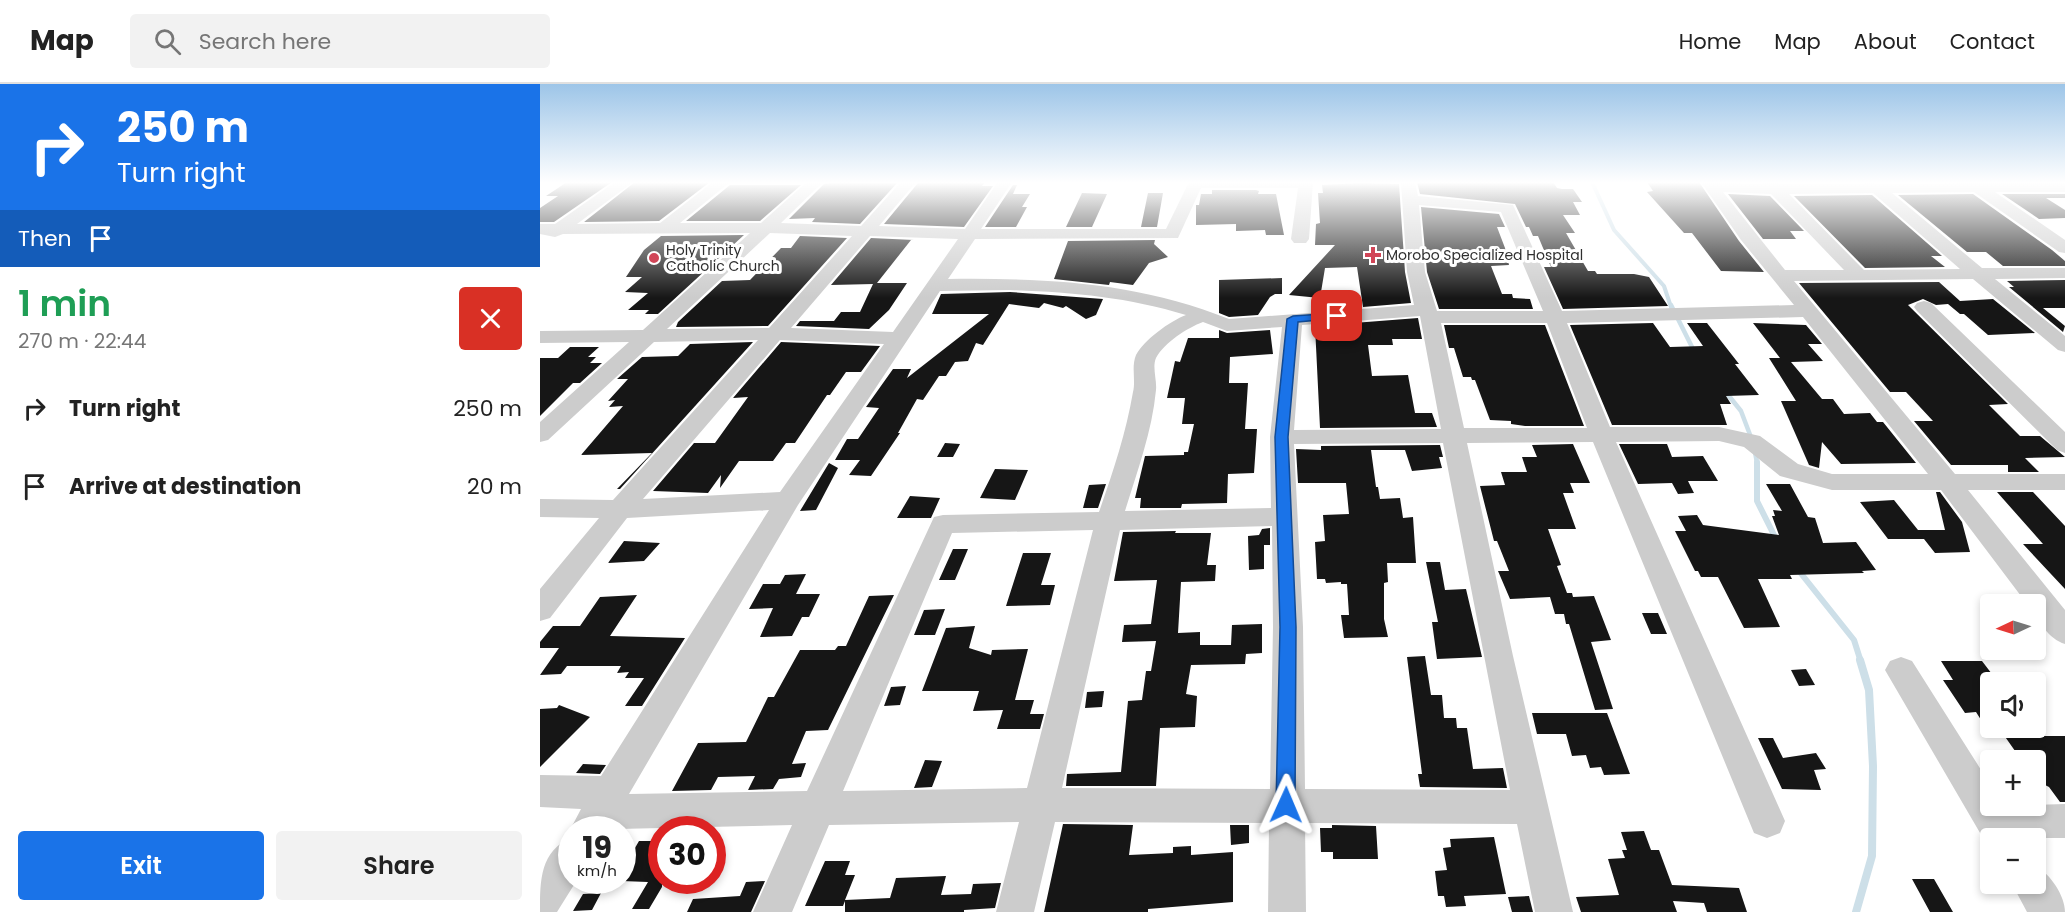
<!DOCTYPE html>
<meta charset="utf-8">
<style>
body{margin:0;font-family:Poppins,sans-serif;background:#f2f2f2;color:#222;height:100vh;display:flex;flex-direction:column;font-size:22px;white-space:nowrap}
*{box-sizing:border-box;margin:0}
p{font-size:20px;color:#767676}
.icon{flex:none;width:33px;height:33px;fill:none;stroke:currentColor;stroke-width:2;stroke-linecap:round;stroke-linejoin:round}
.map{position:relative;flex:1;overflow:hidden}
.sheet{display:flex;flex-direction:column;background:#fff;width:540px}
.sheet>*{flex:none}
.top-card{background:#1a73e8;color:#fff;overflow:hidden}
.needle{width:39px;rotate:266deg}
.buttons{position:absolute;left:1440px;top:510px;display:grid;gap:12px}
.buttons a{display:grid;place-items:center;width:66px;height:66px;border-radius:6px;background:#fff;box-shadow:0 3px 9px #0003;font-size:30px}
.speed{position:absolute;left:18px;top:732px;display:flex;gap:12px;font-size:30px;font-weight:700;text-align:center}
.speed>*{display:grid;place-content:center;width:78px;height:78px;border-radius:50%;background:#fff;box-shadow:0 3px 9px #0003;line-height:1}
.speed small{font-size:15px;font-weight:400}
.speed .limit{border:9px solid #d22;background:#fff;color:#111}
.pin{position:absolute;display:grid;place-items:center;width:51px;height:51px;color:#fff;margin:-26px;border-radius:12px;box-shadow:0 3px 9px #0006}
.me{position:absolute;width:66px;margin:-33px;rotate:1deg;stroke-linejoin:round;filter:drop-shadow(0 0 4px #0008)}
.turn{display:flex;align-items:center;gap:21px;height:126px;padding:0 18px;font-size:27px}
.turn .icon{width:78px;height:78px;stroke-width:2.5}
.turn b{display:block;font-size:42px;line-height:51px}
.then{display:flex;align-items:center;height:57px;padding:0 18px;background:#0003;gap:12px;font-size:22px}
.round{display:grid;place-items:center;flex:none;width:63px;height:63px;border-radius:6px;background:#f2f2f2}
.head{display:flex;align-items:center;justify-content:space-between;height:102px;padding:0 18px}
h1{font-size:36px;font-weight:600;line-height:45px;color:#1e9e55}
.button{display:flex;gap:12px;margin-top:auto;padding:12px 18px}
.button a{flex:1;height:69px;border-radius:6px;background:#1a73e8;color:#fff;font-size:24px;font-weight:600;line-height:69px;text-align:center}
.button a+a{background:#f2f2f2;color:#222}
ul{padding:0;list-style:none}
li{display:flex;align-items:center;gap:18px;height:78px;padding:0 18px}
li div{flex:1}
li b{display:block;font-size:22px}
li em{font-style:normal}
header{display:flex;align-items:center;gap:36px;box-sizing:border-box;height:84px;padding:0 30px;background:#fff;border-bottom:2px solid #e0e0e0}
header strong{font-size:28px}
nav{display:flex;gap:33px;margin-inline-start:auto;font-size:21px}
.search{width:420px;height:54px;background:#f2f2f2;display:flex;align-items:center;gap:15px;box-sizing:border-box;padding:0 21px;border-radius:6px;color:#767676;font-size:22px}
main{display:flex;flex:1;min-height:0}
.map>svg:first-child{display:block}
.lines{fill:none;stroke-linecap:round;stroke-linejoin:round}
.stream-far3{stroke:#cddfe8;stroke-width:4}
.stream-far2{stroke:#cddfe8;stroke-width:4.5}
.stream-far1{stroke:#cddfe8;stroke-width:6}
.stream{stroke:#cddfe8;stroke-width:8}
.building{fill:#161616}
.minor{fill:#ccc;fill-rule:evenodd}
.route{fill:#1a73e8;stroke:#114b97;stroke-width:1.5}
.poi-dot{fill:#d14658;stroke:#fff;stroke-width:2}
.labels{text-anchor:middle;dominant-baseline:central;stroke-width:6;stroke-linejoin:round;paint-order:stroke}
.far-poi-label{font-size:14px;fill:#2f2f2f;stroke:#fff;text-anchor:start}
</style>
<header>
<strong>Map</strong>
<div class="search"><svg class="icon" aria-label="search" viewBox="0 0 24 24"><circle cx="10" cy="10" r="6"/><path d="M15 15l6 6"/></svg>Search here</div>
<nav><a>Home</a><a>Map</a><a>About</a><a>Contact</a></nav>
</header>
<main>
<section class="sheet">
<div class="top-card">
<div class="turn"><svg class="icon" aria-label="right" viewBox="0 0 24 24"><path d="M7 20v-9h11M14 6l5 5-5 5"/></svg><div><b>250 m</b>Turn right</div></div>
<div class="then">Then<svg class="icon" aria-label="arrive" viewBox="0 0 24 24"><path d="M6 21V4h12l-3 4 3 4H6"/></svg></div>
</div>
<div class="head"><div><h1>1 min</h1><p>270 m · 22:44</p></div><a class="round" style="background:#d93025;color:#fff"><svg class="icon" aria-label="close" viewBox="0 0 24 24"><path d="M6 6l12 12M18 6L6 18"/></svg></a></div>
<ul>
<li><svg class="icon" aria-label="right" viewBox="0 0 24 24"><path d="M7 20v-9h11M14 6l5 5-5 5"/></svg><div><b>Turn right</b></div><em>250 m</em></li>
<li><svg class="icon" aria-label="arrive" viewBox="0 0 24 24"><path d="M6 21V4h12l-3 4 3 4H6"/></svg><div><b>Arrive at destination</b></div><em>20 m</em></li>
</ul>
<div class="button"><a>Exit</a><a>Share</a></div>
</section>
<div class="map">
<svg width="1525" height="828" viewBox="0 0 1525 828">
<rect width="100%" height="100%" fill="#fff"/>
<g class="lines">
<path class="stream-far3" d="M1052 98 1074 146 1124 202 1131 223"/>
<path class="stream-far2" d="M1131 221 1154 267
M1185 307 1201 327 1212 356
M1215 368 1217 379"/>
<path class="stream-far1" d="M1217 378V417L1236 455
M1259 487 1314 556 1321 578"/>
<path class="stream" d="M1316 828 1332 772 1333 682 1329 606 1320 576"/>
</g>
<path class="building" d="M27 98H72L14 138H0V124L18 112H6Z
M95 98H170L119 137 44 138Z
M298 98 357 99 320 140 272 138 275 134 249 135 284 100Z
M388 98H445L442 102H453L424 143 344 140 378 99Z
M877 98H1013L1017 104 1022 105H1033L1042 118H1033L1040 131H1023L1035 149H1026L1048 187H1055L1057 190H1094L1109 193 1128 222 1023 225 1004 183H1011L998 152H993L989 143H986L975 120 880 110Z
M1107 98H1159L1199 157 1224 188 1181 187 1152 149H1144L1107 108 1113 107Z
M820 99 859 100 865 188 871 219 823 223 817 183 785 184 780 214 749 211 795 161H775L776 140 780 139 778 109H783L782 101Z
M190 101H261L220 137H146Z
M473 101H477L473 110H490L482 123H487L476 143H445Z
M672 106H716L719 107 718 110H736L744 151H726L725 146 696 147V140L656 141V121H659L661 110H672Z
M542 109 567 110 552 143H526Z
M608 109H623L617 143H601Z
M1188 110 1230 112 1264 147H1250L1256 155H1223Z
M1433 110 1512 166 1525 177V182H1463L1446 168H1427L1358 111Z
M1462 110H1525V114H1506L1525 126V134L1499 135Z
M1332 111 1402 172H1391L1405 183 1325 184 1254 112Z
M881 123 959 130 965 143H957L965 164 969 181 951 182 962 210H972L973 214 990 215 993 225H899L887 188Z
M204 151 118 230H105L109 226H88L108 209 85 208 102 193H86L104 166 121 152Z
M260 152 307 154 228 242 136 243 138 238 182 197 210 196 241 164H251Z
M331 154 374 156H371L337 199H367L349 226 329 245 256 242 260 237H294L301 228H320L333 200 291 201Z
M615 156 614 160 628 173 609 179 593 201 570 198 569 201 514 195 528 157Z
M742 194V210H735L730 213 718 231 689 233 679 229V196Z
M1525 196V224H1503L1525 242 1523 248 1469 203H1474L1467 197Z
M1399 198 1420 217 1453 215 1495 249 1448 251 1424 230H1420L1408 220 1396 221 1383 215 1368 221 1468 320 1449 321 1480 352H1500L1525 373 1485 374 1499 388H1468V381H1411L1374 337H1393L1366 308H1350L1259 199Z
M470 208 563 215 556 231 546 235 526 222 523 224 504 219 499 224 469 220 443 261 436 259 428 277 415 278 406 292H399L383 316 377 315 358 349H360L331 392 309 391 320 376H295L307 355H318L339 324 326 323 353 285H371L367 294 449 230H392L401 210Z
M878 234 882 255H852L853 261H828L832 292 868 291 875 329H892L897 343 780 344 775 242Z
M1113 239 1130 263 1163 262 1147 239H1167L1199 280H1195L1219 311 1186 312 1191 320H1180L1187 341H1072L1030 241Z
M1213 239 1266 241 1282 260H1268L1283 277 1251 278 1282 315H1293L1304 330 1330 329 1337 338H1343L1376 379 1301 380 1282 358 1279 384 1269 381 1241 317H1256L1229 274H1240Z
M904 241H1005L1044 342H985L971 340V337L950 336 935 296H932L931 293H923L914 264H909Z
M679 246 687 249 730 246 733 270 690 273 689 299H708L705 345H717L714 389 688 390 687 419 642 420 641 424H600L601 414H595L605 372 644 371V368H648L654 340H642L645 314H627L635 277 640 278 648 254H679Z
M213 258 80 405H77L112 369 41 371 83 322 69 323 75 316 68 317 88 295H77L102 273 138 272 150 260Z
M241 258 340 262 321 288H306L290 311H287L255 359H246L233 377H199L180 404 181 391 168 409 113 407 154 359H175L208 313 193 314Z
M30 263H59L48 273H56L50 279H62L40 299H33L0 332V274H18Z
M405 359 420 360 413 373H397Z
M1033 360 1050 399H1030L1034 409H1023L1036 445H1008L1021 481 1017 482 1027 509H1032L1033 513 1054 512 1071 556 1051 558 1073 625 1055 626 1029 540H1026L1024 530H1015L1010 513 970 515 958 487H969L957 457H954L940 402 965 401 961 388H987L982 373H997L992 361Z
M1079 360H1127L1132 373 1163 372 1178 397H1148L1154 409 1138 410 1132 399 1098 400Z
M900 361 903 373H899L902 384 872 387 865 366H831L836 403H838L840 415 860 414 863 434 873 433 876 479H847L848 498 844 499V535L848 553 804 554 801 531H809L807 500H801V498L786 499 785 495H777L775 458 785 457 783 431 809 430 806 399H758L756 365 781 366V362Z
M289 379 298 384 276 426 260 427Z
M455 385 488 386 475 416 440 414Z
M566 400 558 424H543L549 401Z
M1226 400H1250L1268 433 1275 434 1283 459 1316 458 1336 486 1322 487 1324 489 1250 491 1252 495H1218L1240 543 1204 544 1178 493H1161L1158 487H1155L1135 447H1146L1138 432 1157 431 1163 441 1239 451 1232 432H1235L1233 426 1242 427Z
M1396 408H1400L1422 438 1430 468 1395 469 1384 455H1348L1320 418 1354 416 1378 446H1405Z
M1457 408H1493L1525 442V505L1483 460H1503Z
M370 412 400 414 391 434H357Z
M730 444V461H724V485L709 486 708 452 719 451 722 445Z
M636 447 635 449H671L667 481H676L675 497 641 498 638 549 660 548V561H691L692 541 722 540V569L706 570 705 580 651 581 646 610 657 612 655 643 620 644 616 702H526L527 690 581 688 588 617 602 616 606 587H611L616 557 582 558 584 541 611 540 617 496 574 497 583 448Z
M84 457 120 459 104 477 68 479Z
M413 465H428L415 496H399Z
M483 469H511L501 501H515L510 521 466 522Z
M886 478H900L905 506 926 505 942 573 897 575 892 538H898Z
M266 490 256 510H280L269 533H262L252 552 220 553 233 524 209 525 223 500H240L245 491Z
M97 511 70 552 145 554 102 622H85L104 594H85L89 588 77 589 81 582H27L21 590 0 591 19 564H0V558L13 542H40L60 513Z
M354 511 288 646 266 647 252 680 266 679 261 693 239 695 233 705 208 706 215 692 178 693 171 706 132 707 158 659 206 658 228 613H234L260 566H295L298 562H306L329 512Z
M405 525 395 551H374L384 526Z
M1102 529H1118L1127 550H1111Z
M435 542 429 564 451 571 452 566 488 565 475 616H494L490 630H504L500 645H457L463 626 433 627 439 607H382L406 544Z
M885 572 891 611H902L904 634H916L917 644H927L933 685 963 684 967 704 880 703 878 690H882L867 573Z
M1401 577H1442L1458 598H1450V650L1436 628 1425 629 1403 596H1413Z
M1266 585 1275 601 1259 602 1251 586Z
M366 602 360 621 344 622 351 603Z
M564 607 562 623 545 624 547 608Z
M19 621 50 633 0 683V625L17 624Z
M992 629H1067L1090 690 1064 691 1061 683 1050 684 1046 671 1032 672 1026 650H997Z
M1491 646 1496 652H1525V718H1520L1509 703 1503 700 1496 699V673L1480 674 1461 647Z
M1218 654H1233L1243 674 1276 669 1286 685 1274 686 1281 706 1242 705Z
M385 676 402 677 392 703 374 704Z
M43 680 66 681 60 690 36 689Z
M523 740 593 741 589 771 633 769V763L651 762V771L693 768V818L608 825V828H504Z
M690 741H709V759L691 761Z
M792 741 836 742 838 775H793V768H781L780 744H792Z
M1104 747 1111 766H1119L1132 801 1199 804 1207 828H1167L1164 819 1133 817 1137 828H1041L1036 813 1079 811 1068 775 1085 774 1082 766H1087L1081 748Z
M954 753 966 810 924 812 926 822 906 823 904 812H898L895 787 907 786 903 764 911 763 910 755Z
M99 757H122V803L109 825H92L108 798 82 797V776H88Z
M285 777H310L305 791H315L305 816 350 814 356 794 406 792 401 811 431 810 433 800 461 799 455 824 424 826V828H305V817L303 822H265Z
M1372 795H1394L1413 828H1390Z
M225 797 211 828H147L153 815 200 812 206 798Z
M61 809 52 826 33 827 43 810Z
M989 812 993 828H972L968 813Z"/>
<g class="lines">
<path class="minor" d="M75 98H93L37 140 120 139 173 98H190L140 139H221L267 98H283L241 139 321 142 361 98H376L339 142 425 145 458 98H472L441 145H626L649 98H773L769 155 766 159H754L751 155 758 104H661L638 154 435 155 408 195C507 194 597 198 689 235L874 221 867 188 861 98H875L878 112 973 121 1022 227 1254 221 1201 156 1161 98 1223 100 1222 98H1237L1240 100H1324L1323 98 1341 100 1525 98V108H1455L1525 156V169L1519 168 1434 108 1352 109 1442 184H1525V194L1455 195 1525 252V268L1518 266 1433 195 1254 197 1415 390H1525V406H1428L1525 526V560C1509 555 1496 537 1496 520H1487L1401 406H1292L1240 392 1204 363 1179 357 1076 358 1245 737 1240 749 1227 754 1214 749 1053 358 927 359 973 572 1033 828H995L977 740 765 739 766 828H728L729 739 515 738 494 828H456L479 738 289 741 252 828H213L252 741 32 746V750L30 746 41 725 0 723V691L61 692 229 426 87 434 10 534 0 537V505L59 434 0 433V415L73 416 218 256 114 258 8 356 0 358V338L89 258 0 259V247L103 246 210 149 23 150 15 153 0 150V140H15ZM1183 108 1231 110 1304 186H1245ZM1333 109 1420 185 1324 186 1249 110ZM879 121 961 128 1003 227H897L885 188ZM230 149 312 152 229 244 127 245ZM330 152 418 155 353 248 251 244ZM470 206C530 208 588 213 646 231 630 237 604 256 596 271 591 283 596 296 593 308 586 349 573 388 559 428L403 431 394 433 267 707 89 710 258 421 400 207ZM880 232 901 345 754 346 762 241ZM1263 233 1388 390H1292L1258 380 1220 352 1179 343H1070L1027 239ZM663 238 687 247 742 243 730 353 731 424 585 427C597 388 612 348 616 306 617 296 612 283 616 274 625 258 647 244 663 238ZM901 239H1007L1047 344H924ZM240 256 344 260 240 408 103 415ZM903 359 970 706 765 705 763 543 754 360ZM732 442 733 543 730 705 522 704 580 446ZM553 446 487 704 303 707 412 449Z
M1384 217 1391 219 1525 348V369L1517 366 1377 227 1374 223 1377 219Z
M1361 573 1372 577 1450 700V722L1525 720V754H1450V766L1345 586 1350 577Z
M32 753V796H37L17 828H0C0 796 0 767 32 753Z
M1496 783C1510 789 1525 812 1525 828H1487L1472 800H1496Z"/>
</g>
<linearGradient id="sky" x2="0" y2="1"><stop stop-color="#9dc5e8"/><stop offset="0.46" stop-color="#fff"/><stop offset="1" stop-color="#fff" stop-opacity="0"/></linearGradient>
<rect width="1525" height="214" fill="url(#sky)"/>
<path class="route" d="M797 229 802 232 800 234 758 238 748 353 756 543 755 721 752 728 746 730 739 728 736 721 740 543 735 353 747 235 753 232Z"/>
<g class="poi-dot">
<path d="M830 162h6v6h6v6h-6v6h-6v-6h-6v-6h6z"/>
<circle cx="114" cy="174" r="6"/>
</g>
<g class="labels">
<g class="far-poi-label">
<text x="126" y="166">Holy Trinity<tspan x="126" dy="16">Catholic Church</tspan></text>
<text x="846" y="171">Morobo Specialized Hospital</text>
</g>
</g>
</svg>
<div class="buttons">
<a><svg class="needle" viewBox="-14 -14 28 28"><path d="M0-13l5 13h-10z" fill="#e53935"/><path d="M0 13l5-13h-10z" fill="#767676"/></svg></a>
<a><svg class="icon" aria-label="sound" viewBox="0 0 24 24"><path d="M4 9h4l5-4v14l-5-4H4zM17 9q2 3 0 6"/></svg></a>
<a>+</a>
<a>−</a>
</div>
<div class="speed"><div>19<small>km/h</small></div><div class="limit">30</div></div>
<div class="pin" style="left:797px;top:232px;background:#d93025"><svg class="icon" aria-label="arrive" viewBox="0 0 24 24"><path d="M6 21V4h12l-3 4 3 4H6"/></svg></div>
<svg class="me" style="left:746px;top:721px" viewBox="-20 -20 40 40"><path d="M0-17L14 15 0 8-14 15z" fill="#1a73e8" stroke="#fff" stroke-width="4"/></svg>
</div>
</main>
